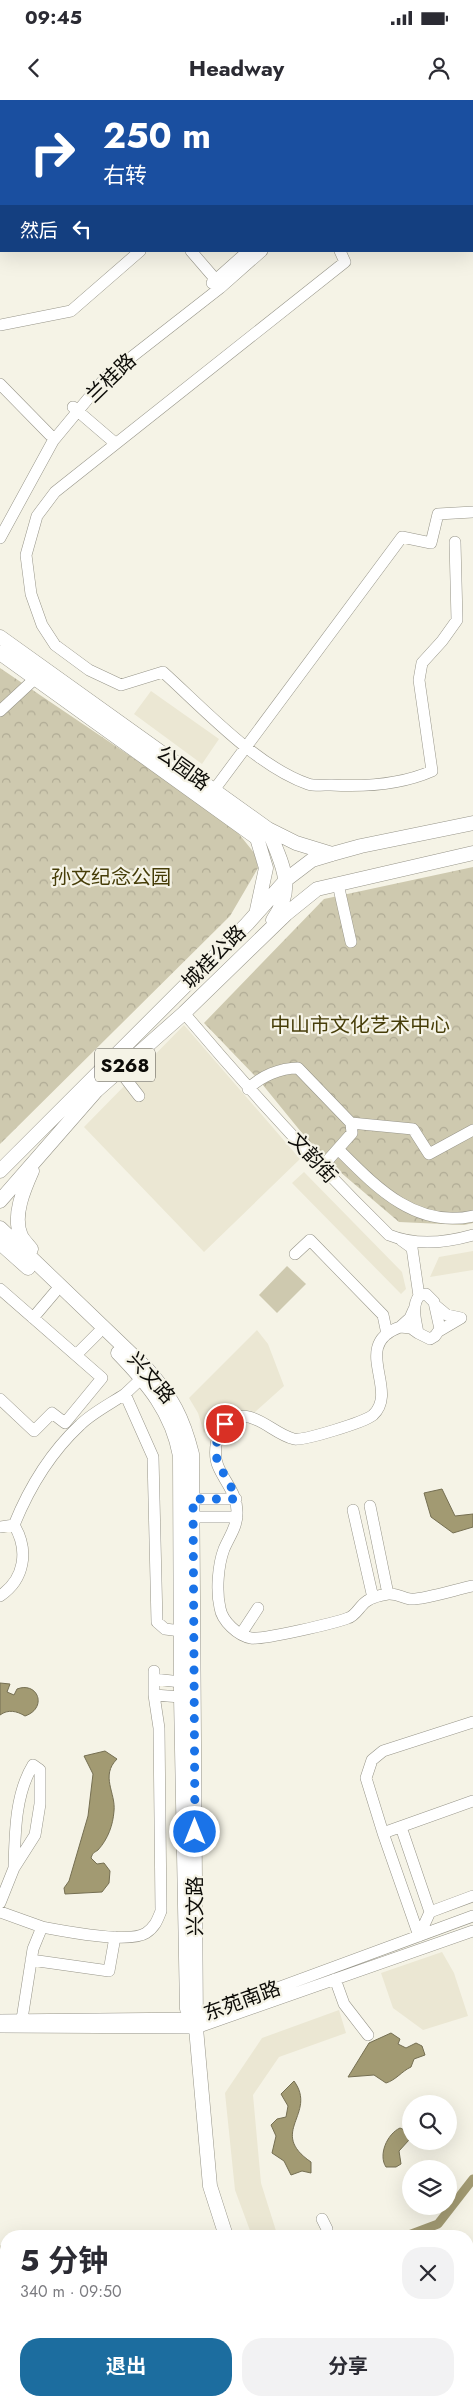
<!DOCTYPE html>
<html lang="zh">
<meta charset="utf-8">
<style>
body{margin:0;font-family:Jost,"Noto Sans SC",sans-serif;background:#f2f2f3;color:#2b2b33;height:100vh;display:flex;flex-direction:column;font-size:19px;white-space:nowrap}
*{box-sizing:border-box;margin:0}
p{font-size:16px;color:#7c7c81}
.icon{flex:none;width:28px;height:28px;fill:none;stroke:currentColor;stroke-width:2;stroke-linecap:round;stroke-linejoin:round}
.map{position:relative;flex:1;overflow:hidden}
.details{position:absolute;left:0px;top:2130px;width:474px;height:176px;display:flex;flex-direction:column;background:#fff;border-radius:20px 20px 0 0;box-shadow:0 5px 20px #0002}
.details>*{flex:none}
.banner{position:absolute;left:0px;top:0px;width:474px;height:152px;box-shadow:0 5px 20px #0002;background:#1a4fa0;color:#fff;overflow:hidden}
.buttons{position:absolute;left:402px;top:1995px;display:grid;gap:10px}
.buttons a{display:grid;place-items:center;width:55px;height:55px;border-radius:50%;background:#fff;box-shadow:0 5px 20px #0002;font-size:25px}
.pin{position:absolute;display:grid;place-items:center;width:42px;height:42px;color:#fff;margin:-21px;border:2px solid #fff;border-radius:50%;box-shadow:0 1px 5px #0007}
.me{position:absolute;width:55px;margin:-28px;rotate:0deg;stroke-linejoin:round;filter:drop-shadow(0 0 4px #0008)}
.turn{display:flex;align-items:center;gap:18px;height:105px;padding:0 20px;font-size:22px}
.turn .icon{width:65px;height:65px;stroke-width:2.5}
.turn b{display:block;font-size:35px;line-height:42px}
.then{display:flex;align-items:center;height:48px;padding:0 20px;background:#0003;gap:10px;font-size:19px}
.round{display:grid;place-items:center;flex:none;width:52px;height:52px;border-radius:20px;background:#f2f2f3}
.headline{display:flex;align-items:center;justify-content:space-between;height:85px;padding:0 20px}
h1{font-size:30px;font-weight:700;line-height:38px}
.primary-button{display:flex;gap:10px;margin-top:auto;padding:10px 20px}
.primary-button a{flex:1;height:58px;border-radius:20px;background:#1c6d9f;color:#fff;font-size:20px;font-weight:700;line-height:58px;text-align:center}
.primary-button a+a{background:#f2f2f3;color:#2b2b33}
.status{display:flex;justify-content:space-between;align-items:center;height:35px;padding:0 25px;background:#fff;direction:ltr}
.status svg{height:14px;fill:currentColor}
header{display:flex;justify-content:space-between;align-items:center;height:65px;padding:0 20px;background:#fff;font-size:22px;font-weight:700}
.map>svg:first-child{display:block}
.built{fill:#ebe7d3}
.grass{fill:#cec9af}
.park{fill:url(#park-crowns)}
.water{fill:#a29a72;stroke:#756f52}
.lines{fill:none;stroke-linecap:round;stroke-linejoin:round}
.canal{stroke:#a29a72;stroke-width:9}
.minor-casing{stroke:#979589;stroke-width:12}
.major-casing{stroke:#979589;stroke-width:15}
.minor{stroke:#fff;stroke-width:11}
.major{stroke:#fff;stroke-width:14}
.route{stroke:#1a73e8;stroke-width:9;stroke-dasharray:0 16.2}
.labels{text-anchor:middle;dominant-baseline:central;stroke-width:4.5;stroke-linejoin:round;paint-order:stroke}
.shield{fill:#f5f3e6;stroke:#53514b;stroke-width:1}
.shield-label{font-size:19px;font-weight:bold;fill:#0d0c08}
.street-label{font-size:20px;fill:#0d0c08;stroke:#f5f3e6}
.park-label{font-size:20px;fill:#463d08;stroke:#f5f3e6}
</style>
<div class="status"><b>09:45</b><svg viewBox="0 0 49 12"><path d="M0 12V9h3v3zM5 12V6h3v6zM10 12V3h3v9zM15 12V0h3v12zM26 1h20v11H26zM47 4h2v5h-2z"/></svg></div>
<header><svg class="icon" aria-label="back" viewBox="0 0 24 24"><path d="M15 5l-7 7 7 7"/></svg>Headway<svg class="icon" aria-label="person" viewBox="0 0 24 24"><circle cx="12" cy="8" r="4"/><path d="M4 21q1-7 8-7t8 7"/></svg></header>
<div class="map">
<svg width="473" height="2306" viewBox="0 0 473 2306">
<defs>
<pattern id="park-crowns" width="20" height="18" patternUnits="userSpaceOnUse" patternTransform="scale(1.25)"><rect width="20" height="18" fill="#cec9af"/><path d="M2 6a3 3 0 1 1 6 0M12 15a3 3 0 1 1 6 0" fill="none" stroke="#b0ab95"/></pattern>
</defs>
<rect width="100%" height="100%" fill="#f5f3e6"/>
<path class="built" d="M151 591 219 639 202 664 134 614Z
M184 925 300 1059 204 1152 84 1027Z
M304 1072 402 1172 406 1189 401 1194 292 1083Z
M473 1151V1170L430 1177 439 1157Z
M257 1230 268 1244 284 1286 255 1312 237 1311 204 1333 198 1313 189 1298Z
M442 1852 454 1873 468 1916 423 1930 393 1908 381 1873Z
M339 1910 346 1933 279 1957 253 1995 261 2083 277 2134 271 2136H252L235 2090 225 1993 262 1938Z"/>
<path class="grass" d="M287 1166 306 1184 277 1213 259 1195Z"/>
<path class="park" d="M0 568 231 724 255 754 258 768 230 816 0 1044Z
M473 767V1123L464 1125 399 1122 319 1054 258 979 204 923 324 799Z"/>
<path class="water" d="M442 1389 455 1416 473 1414V1427L453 1433 431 1417 424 1393Z
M0 1583 10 1584 7 1592 14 1595 17 1589C38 1581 48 1608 25 1616 17 1611 8 1609 0 1615Z
M105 1651 117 1659C100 1676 116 1693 114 1711 113 1725 108 1739 98 1750 94 1753 93 1752 91 1758L97 1764 104 1763 110 1771 109 1783 102 1792 65 1794 64 1788 69 1781 88 1716 93 1674 84 1656Z
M391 1933 400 1939 398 1944 406 1948 416 1943 422 1946 425 1955 414 1959 411 1967C402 1971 396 1980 386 1983L374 1975 348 1977 369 1943Z
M294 1981C318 2014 267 2032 311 2062V2073L302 2071 291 2075 284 2061 272 2053 276 2036 271 2025 277 2019 286 2017 288 2006 281 1994Z
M400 2028 407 2031 409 2040 399 2051 401 2064 396 2067H386C378 2055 387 2034 400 2028Z"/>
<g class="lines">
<path class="canal" d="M406 2136 438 2124 473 2079
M0 2150H6"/>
<g class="minor-casing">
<path id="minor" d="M183 0 184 1
M204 0 205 1
M239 1 250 0
M472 55H473
M472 65H473
M472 78H473
M472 87H473
M191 151 216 180
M340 151 345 162 55 392 37 416 26 455 31 494 42 525 55 545 89 570 121 585 163 572C203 608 256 666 308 684 314 686 323 685 331 685 365 687 400 685 432 671L419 580 422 563 442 541 457 520 455 442
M212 183 248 151
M0 225 71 211 140 151
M0 284 50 335
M73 307 115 343
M0 438 53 341 106 277 220 188 262 151
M0 611 40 574
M214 690 402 437 431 443 438 414 473 412
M338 784 351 842
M184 913C249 990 317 1064 389 1135 416 1146 445 1143 473 1135
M119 970 139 996
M248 989C261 976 280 968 298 968L351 1023 352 1033 321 1068
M351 1023 413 1029 429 1054 473 1030
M338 1049C375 1086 415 1129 473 1116
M401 1140 412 1148 419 1196C411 1207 416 1221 418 1233L430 1239 435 1236 440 1229 434 1202 426 1194 419 1196
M295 1154 310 1140 383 1215 387 1234
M0 1189 102 1278 65 1323 52 1313 34 1331 0 1299
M435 1205 447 1215 461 1218 439 1231
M414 1209 410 1218 400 1227 411 1228 418 1233
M33 1218 55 1192
M400 1227C350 1245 400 1290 373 1315 365 1322 303 1341 294 1339 271 1334 251 1303 226 1323 216 1331 213 1354 218 1366 225 1383 238 1394 237 1414 237 1427 229 1437 224 1449 218 1465 216 1491 220 1508 222 1521 238 1536 251 1538 263 1540 335 1523 348 1518 356 1516 360 1505 367 1501 372 1497 382 1495 388 1494 396 1493 403 1498 410 1499 420 1501 461 1488 473 1486
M76 1255 98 1233
M142 1278 125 1294 153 1357 157 1522 165 1529 181 1531
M193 1399H236
M370 1406 388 1494
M353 1410 373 1498
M194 1417H237
M0 1427 14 1425C29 1388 50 1353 80 1325 92 1313 110 1304 125 1294
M0 1496C25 1479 29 1450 14 1425
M241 1534 258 1508
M154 1579 181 1582
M154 1595 181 1597
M401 1727 430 1812
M383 1733 366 1678 372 1660 383 1651 473 1622
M0 1803 14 1768 35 1735 40 1704V1670L33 1665C15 1694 15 1734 14 1768
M0 1812 42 1827 33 1849 22 1919
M42 1827C63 1831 129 1844 146 1833 155 1827 157 1821 161 1811L159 1628 154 1595V1571
M419 1836 383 1733 473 1701
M419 1836 430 1812 473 1796
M31 1860 109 1871 115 1837
M335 1879 344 1904 368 1935
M0 1920 196 1918 473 1816
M0 1927 196 1928 473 1831
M322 2119 327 2129 326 2136
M468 2291 473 2289
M438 2306V2303L444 2300"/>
</g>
<g class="major-casing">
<path id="major" d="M0 537 268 729 296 743 332 754
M0 553 257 738 266 768 257 810
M268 729C281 763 297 786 273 820
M0 1071 247 824 287 779 312 760 332 754 361 746 473 723
M0 1101 96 991 184 913 286 814 317 789 473 753
M0 1128 147 1269C172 1297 183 1318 192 1354L196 1928 210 2086 226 2136
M0 1143 28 1168
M31 1149C28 1145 23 1140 21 1136 12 1116 24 1089 32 1071
M118 1253C148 1284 172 1312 180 1356L181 1597 187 1909
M281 2300 283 2306"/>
</g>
<use href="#minor" class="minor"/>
<use href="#major" class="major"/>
</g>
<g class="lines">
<path class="route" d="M195 1732 193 1399H236C226 1368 203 1360 225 1324"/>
</g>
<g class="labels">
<rect class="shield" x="95" y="948.5" width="60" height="33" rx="4"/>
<g class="shield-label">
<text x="125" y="965">S268</text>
</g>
<g class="street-label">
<text transform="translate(111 278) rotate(-44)">兰桂路</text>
<text transform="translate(183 668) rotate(36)">公园路</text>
<text transform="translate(214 857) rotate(-45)">城桂公路</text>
<text transform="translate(313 1058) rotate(47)">文韵街</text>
<text transform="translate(151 1278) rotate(49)">兴文路</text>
<text transform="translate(195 1806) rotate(-90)">兴文路</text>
<text transform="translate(242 1901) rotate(-20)">东苑南路</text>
</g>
<g class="park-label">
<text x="111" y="777">孙文纪念公园</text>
<text x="360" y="925">中山市文化艺术中心</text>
</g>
</g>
</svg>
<div class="buttons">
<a><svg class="icon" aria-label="search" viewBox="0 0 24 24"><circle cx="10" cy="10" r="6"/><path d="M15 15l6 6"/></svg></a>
<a><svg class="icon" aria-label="layers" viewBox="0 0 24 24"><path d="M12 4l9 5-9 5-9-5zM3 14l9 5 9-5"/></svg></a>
</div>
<div class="pin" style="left:225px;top:1324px;background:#d93025"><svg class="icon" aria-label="arrive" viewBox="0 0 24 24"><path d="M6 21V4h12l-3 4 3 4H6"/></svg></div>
<svg class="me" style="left:195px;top:1732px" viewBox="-20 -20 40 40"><circle r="17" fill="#1a73e8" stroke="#fff" stroke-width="3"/><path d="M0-11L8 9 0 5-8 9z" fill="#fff"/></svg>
<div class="banner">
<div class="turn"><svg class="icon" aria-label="right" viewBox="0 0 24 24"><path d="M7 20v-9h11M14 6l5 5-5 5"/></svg><div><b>250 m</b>右转</div></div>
<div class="then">然后<svg class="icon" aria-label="left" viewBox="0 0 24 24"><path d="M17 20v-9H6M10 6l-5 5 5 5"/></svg></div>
</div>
<section class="details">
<div class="headline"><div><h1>5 分钟</h1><p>340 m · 09:50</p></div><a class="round"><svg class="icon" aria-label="close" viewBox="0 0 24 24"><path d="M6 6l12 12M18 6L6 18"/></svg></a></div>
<div class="primary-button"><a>退出</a><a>分享</a></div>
</section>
</div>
